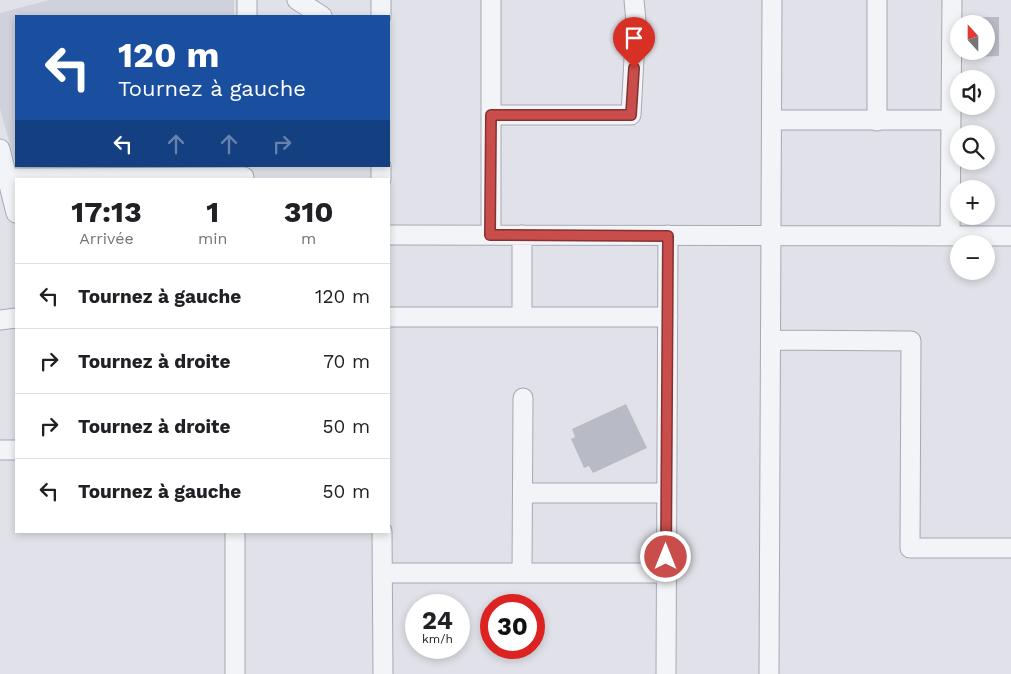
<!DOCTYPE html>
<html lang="fr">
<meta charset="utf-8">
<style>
body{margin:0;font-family:"Work Sans",sans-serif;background:#f2f2f2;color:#202124;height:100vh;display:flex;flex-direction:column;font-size:19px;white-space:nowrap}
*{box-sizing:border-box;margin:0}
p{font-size:16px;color:#757577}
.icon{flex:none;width:28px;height:28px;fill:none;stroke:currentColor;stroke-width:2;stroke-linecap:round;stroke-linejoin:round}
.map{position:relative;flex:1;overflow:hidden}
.sheet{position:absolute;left:15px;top:178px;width:375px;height:355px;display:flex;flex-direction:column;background:#fff;border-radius:0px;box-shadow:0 2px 8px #0003}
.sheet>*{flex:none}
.top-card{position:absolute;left:15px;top:15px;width:375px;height:152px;border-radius:0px;box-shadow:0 2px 8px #0003;background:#1a4fa0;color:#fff;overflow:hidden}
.needle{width:32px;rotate:339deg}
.fabs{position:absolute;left:950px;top:15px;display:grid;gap:10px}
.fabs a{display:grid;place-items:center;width:45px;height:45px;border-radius:50%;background:#fff;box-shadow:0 2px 8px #0003;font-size:25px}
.speed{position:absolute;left:405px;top:594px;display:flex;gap:10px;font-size:25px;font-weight:700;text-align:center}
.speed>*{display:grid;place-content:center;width:65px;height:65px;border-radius:50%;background:#fff;box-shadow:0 2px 8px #0003;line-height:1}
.speed small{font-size:12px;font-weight:400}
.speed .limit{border:8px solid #d22;background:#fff;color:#111}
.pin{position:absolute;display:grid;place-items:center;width:42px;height:42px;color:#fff;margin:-51px -21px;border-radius:50% 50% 50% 0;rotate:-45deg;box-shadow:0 0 5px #0007}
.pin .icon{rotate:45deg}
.me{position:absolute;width:55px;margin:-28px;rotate:0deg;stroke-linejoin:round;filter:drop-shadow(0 0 4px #0008)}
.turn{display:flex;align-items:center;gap:18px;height:105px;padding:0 20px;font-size:22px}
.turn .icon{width:65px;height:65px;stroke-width:2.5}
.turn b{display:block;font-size:35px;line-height:42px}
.lanes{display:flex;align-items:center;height:48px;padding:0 20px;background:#0003;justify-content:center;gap:25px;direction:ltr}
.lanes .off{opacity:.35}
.eta{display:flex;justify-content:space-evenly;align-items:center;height:85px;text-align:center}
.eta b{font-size:30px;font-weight:700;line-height:35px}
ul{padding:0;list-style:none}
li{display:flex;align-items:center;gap:15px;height:65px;padding:0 20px;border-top:1px solid #e0e0e0}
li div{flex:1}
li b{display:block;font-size:19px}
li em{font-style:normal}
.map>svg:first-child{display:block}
.built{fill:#cfd1db}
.building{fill:#b8bbc5}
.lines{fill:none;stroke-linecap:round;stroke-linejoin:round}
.street-casing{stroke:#a6a8b3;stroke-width:21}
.street{stroke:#f3f4f7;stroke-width:19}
.route-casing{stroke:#823231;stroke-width:12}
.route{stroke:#c84d4b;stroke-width:9}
</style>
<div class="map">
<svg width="1011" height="674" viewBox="0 0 1011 674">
<rect width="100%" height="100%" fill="#e1e2e9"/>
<path class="built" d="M49 0H234V16H16V166H231H16L0 109V13Z"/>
<path class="building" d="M976 17H999V56L976 57V51H986V24H976Z
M626 404 647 448 593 473 589 466 584 468 571 439 575 437 572 429Z"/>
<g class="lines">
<g class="street-casing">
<path id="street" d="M297 0 322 16
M381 0V16
M247 16V0
M491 115H631L636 21 634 0
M772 120H951
M877 121V0
M0 149 16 213
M381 166V179
M7 178 244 177
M389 235 1011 236
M491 235V0
M950 236 952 0
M389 317H668
M522 317V235
M0 320 16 318
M771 340 911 341 910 548H1011
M0 450H16
M523 493H667
M382 531 383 674
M382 573H666
M522 573 523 398
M235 674V531
M666 674 668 235
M769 674 772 0"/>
</g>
<use href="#street" class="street"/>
</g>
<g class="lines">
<g class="route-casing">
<path id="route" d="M634 68 631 115H491L490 235 668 236 666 557"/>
</g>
<use href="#route" class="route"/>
</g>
</svg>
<div class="fabs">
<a><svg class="needle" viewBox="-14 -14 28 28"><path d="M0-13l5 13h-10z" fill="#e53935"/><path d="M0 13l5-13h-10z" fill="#757577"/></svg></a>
<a><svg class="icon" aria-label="sound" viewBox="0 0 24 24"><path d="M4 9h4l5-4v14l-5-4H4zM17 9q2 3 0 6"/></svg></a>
<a><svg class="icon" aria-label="search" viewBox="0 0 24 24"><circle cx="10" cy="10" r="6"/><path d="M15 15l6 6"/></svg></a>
<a>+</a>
<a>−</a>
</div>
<div class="speed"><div>24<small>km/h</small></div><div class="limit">30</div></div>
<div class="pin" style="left:634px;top:68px;background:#d93025"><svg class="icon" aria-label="arrive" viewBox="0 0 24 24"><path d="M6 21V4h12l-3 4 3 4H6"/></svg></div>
<svg class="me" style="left:666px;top:557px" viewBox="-20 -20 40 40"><circle r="17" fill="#c84d4b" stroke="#fff" stroke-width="3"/><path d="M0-11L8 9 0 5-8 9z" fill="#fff"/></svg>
<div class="top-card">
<div class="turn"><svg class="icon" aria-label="left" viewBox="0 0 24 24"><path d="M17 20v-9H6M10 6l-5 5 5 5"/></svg><div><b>120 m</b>Tournez à gauche</div></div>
<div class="lanes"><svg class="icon" aria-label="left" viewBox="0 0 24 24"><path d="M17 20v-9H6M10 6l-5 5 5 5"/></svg><svg class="icon off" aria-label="ahead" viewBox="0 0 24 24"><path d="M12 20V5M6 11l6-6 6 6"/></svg><svg class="icon off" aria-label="ahead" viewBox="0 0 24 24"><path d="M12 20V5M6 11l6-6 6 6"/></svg><svg class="icon off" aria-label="right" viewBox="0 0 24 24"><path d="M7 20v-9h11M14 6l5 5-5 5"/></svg></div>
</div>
<section class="sheet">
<div class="eta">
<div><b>17:13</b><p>Arrivée</p></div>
<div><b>1</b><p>min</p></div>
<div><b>310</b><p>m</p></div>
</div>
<ul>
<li><svg class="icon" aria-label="left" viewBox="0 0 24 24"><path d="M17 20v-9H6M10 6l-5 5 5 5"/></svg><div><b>Tournez à gauche</b></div><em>120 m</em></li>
<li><svg class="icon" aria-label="right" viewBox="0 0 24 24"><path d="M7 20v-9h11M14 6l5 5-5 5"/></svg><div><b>Tournez à droite</b></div><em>70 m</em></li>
<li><svg class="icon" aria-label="right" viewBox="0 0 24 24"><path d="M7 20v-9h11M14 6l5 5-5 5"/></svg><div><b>Tournez à droite</b></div><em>50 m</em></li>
<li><svg class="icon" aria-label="left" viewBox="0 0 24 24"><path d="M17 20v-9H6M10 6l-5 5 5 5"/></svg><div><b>Tournez à gauche</b></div><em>50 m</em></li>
</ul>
</section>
</div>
